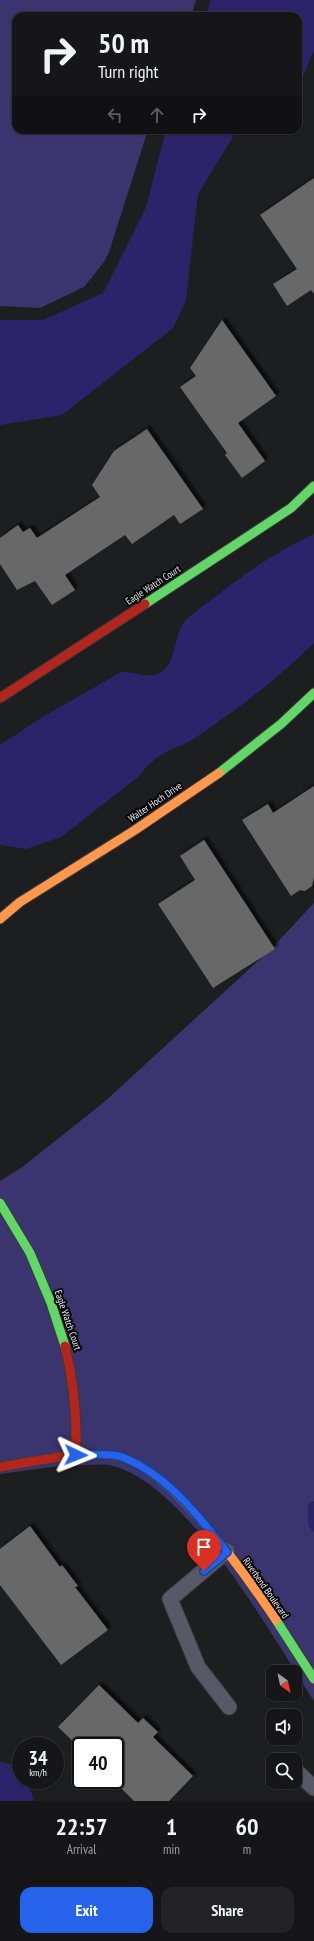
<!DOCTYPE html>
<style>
body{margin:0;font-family:"PT Sans Narrow",sans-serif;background:#232325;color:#f1f3f6;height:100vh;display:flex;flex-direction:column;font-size:15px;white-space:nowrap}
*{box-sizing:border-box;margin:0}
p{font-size:13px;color:#9e9fa2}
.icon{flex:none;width:22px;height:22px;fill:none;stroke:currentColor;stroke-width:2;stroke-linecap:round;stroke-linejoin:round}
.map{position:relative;height:1801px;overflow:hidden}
.sheet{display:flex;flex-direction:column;background:#161618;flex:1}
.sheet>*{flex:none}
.hud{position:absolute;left:12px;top:12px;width:290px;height:122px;border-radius:12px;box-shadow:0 1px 3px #0004,0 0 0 1px #353537;background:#161618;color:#f1f3f6;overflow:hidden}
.needle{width:26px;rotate:147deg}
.buttons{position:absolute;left:266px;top:1665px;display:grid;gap:8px}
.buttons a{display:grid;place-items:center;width:36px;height:36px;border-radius:8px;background:#161618;box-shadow:0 1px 3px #0004,0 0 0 1px #353537;font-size:20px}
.speed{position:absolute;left:12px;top:1737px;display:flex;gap:8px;font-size:20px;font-weight:700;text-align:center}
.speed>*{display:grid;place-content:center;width:52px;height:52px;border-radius:50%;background:#161618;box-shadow:0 1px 3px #0004,0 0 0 1px #353537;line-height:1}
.speed small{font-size:10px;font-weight:400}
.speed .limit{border:2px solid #111;border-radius:6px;background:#fff;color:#111}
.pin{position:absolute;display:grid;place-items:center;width:34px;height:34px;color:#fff;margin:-41px -17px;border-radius:50% 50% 50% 0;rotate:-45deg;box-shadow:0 0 4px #0007}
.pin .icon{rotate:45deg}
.me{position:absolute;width:44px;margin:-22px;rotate:92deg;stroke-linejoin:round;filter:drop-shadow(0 0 3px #0008)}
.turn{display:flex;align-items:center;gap:14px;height:84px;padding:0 20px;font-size:18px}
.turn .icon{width:52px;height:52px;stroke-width:2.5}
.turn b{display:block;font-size:28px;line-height:34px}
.lanes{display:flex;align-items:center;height:38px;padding:0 20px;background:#0003;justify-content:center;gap:20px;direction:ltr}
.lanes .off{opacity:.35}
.eta{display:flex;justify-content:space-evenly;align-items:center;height:68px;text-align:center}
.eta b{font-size:24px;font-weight:700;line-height:28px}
.button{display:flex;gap:8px;margin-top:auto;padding:8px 20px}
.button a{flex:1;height:46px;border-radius:12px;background:#2563eb;color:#fff;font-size:16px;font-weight:700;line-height:46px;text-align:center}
.button a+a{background:#232325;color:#f1f3f6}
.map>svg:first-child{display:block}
.green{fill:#3a356e}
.water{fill:#2d236b}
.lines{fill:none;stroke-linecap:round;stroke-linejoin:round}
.river{stroke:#2d236b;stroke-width:48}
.building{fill:#676769;filter:url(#shadow)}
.lane-casing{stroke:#3a3a3c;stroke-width:17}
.fast-casing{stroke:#3a3a3c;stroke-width:11}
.slow-casing{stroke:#3a3a3c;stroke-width:11}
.jam-casing{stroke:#3a3a3c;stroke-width:11}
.lane{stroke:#585966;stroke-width:15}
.fast{stroke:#63d668;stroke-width:9}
.slow{stroke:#ff974d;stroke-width:9}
.jam{stroke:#b3261e;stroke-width:9}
.route-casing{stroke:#184099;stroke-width:10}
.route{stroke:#2563eb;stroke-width:7}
.labels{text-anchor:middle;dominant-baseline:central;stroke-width:4;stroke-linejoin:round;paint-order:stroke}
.street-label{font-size:10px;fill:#e8e8ec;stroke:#070709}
</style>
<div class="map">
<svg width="314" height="1801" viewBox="0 0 314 1801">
<defs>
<filter id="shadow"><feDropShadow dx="3.5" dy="-3.5" stdDeviation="1" flood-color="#0009"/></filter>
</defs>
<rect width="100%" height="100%" fill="#1d1e20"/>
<path class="green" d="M0 0H196L191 16H16V130H148L109 252 104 262 84 287 40 308 0 306Z
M314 903V1501L308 1505V1525L314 1532V1701C272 1636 186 1481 109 1465 102 1464 94 1465 87 1465 58 1465 29 1470 0 1474V1181L21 1168 103 1103 270 950Z"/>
<path class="water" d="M211 0H314V50L298 88V16H205Z
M166 130H237L198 194 186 300 173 328 62 415 0 425V320H43L103 293 146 207Z
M314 534V643C278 679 237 709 195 738 185 745 174 747 164 753 154 759 145 768 138 777L61 837 26 849 0 845V745L41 718 121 672C137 671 152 682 165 669 177 656 174 635 185 621 192 613 203 607 211 600 244 574 277 551 314 534Z
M314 1501V1532L308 1525V1505Z"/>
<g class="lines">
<path class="river" d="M0 1786 9 1801"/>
</g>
<path class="building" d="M314 178V294L311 290 287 306 273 284 297 269 260 215Z
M222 320 276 396 238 423 265 461 242 478 225 455 227 453 180 387 196 376 190 368Z
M147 429 203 509 180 524 174 515 132 544 125 535 65 575 75 590 52 605 35 581 17 590 0 564V538L18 525 23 532 30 528 37 538 100 497 92 485 114 451Z
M314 786V877L312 886 305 891 300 890 291 896 242 820 268 804 273 813Z
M204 840 275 949 213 988 158 904 195 880 180 856Z
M30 1526 60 1567 62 1565 78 1586 75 1587 108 1630 61 1665 0 1585V1549Z
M99 1685 138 1723 143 1718 158 1732 153 1737 193 1776 169 1801H134L113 1780H115V1746H81V1749L58 1727Z"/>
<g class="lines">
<g class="lane-casing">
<path id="lane" d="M227 1551 170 1599 198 1667 229 1707
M295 1770 314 1788"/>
</g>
<g class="fast-casing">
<path id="fast" d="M145 604 291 508 314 486
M219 773 281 724 314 693
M0 1203 30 1253 51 1303 65 1346
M276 1620 314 1679"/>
</g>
<g class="slow-casing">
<path id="slow" d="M0 919 20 902 135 830 219 773
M160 1480C174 1490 185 1503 197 1516 227 1549 252 1584 276 1620"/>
</g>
<g class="jam-casing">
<path id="jam" d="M0 698 145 604
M65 1346C74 1382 77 1418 76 1455
M0 1467C38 1461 82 1450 120 1457 132 1459 150 1472 160 1480"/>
</g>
<use href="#lane" class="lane"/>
<use href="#fast" class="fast"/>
<use href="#slow" class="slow"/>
<use href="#jam" class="jam"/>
</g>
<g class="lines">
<g class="route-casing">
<path id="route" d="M76 1455C88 1455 112 1453 122 1457 166 1474 199 1516 227 1552L204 1571"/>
</g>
<use href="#route" class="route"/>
</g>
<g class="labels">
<g class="street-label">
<text transform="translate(153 585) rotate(-33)">Eagle Watch Court</text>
<text transform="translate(155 802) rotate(-34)">Walter Hoch Drive</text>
<text transform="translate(68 1320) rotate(71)">Eagle Watch Court</text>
<text transform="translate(266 1588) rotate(55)">Riverbend Boulevard</text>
</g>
</g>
</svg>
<div class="buttons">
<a><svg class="needle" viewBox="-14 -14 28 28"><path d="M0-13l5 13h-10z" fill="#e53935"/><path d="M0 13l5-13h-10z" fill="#9e9fa2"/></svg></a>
<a><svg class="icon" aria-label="sound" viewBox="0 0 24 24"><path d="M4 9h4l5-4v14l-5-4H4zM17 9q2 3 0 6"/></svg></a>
<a><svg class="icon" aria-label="search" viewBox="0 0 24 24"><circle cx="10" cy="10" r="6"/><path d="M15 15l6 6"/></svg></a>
</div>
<div class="speed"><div>34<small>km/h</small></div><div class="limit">40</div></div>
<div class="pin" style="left:204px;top:1571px;background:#d93025"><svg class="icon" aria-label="arrive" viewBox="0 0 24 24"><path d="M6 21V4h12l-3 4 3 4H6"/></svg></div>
<svg class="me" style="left:76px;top:1455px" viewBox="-20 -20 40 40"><path d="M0-17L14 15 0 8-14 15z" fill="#2563eb" stroke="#fff" stroke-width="4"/></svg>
<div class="hud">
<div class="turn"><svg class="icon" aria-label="right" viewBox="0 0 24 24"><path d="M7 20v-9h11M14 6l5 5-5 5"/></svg><div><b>50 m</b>Turn right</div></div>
<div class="lanes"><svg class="icon off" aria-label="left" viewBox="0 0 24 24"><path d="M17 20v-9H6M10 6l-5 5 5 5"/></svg><svg class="icon off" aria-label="ahead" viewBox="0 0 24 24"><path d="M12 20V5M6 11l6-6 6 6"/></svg><svg class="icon" aria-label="right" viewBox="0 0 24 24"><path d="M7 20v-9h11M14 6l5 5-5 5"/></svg></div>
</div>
</div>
<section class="sheet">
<div class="eta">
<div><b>22:57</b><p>Arrival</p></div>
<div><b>1</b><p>min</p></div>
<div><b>60</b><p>m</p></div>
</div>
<div class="button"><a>Exit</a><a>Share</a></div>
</section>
